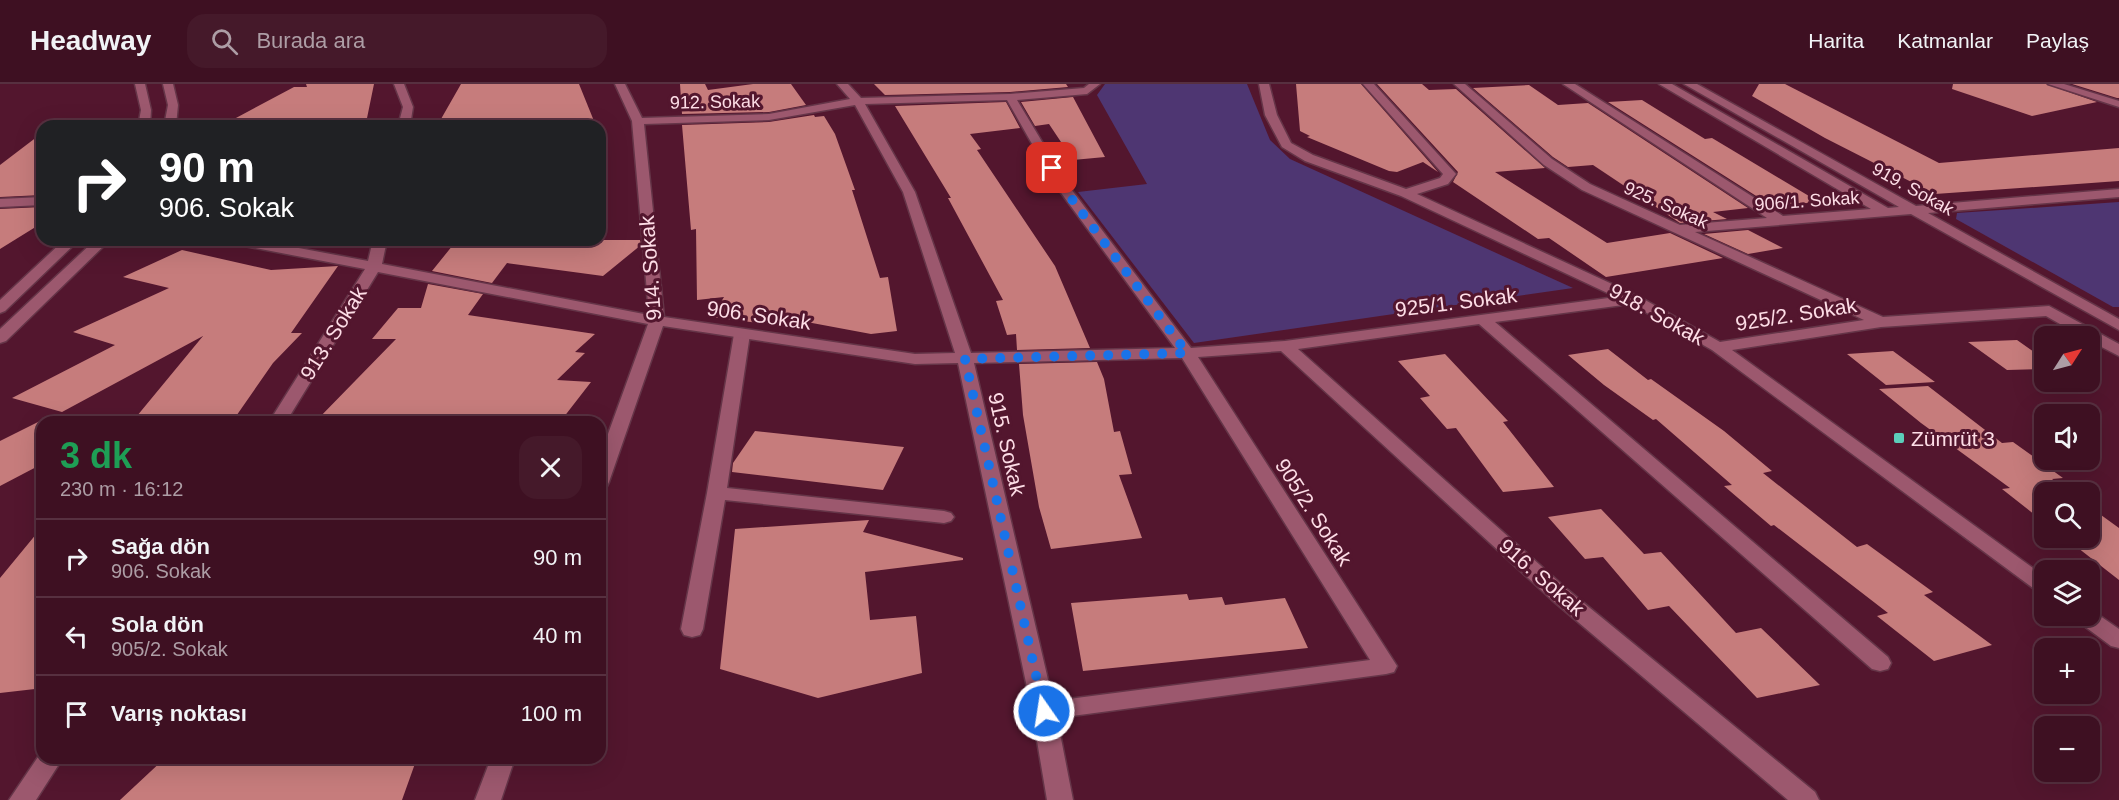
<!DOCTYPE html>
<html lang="tr">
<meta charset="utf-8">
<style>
body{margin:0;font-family:Arial,sans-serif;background:#45192a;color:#f1f3f6;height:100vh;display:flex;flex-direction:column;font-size:22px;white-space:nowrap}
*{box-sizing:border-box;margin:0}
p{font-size:20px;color:#ad9da5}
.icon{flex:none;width:33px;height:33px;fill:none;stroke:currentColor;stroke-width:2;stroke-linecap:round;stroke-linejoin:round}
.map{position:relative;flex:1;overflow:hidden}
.side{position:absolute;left:36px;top:332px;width:570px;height:348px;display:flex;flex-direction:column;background:#3e1022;border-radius:18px;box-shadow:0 6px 24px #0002,0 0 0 2px #573040}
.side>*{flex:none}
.guide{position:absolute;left:36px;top:36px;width:570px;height:126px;border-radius:18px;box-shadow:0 6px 24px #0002,0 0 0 2px #573040;background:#202124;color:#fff;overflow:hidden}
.needle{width:39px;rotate:54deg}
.fabs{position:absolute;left:2034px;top:242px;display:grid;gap:12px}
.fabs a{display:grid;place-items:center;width:66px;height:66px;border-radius:12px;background:#3e1022;box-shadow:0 6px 24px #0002,0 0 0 2px #573040;font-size:30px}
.pin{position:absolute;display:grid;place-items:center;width:51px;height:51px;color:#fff;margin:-26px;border-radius:12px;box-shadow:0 3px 9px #0006}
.me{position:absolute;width:66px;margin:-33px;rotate:347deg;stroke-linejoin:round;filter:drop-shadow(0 0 4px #0008)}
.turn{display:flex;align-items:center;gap:21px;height:126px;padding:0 24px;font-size:27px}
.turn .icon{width:78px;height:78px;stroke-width:2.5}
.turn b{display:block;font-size:42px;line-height:51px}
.round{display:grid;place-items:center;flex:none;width:63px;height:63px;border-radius:18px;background:#45192a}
.head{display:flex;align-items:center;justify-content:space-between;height:102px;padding:0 24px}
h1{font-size:36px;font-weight:700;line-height:45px;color:#1e9e55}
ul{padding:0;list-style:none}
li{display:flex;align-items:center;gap:18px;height:78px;padding:0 24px;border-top:2px solid #573040}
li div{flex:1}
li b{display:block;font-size:22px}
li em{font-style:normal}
header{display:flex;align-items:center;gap:36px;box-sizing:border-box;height:84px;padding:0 30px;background:#3e1022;border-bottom:2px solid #573040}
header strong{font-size:28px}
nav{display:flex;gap:33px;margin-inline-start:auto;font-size:21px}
.search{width:420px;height:54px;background:#45192a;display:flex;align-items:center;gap:15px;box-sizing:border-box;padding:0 21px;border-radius:18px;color:#ad9da5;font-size:22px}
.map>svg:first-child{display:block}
.green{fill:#4e3672}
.building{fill:#c67c7c}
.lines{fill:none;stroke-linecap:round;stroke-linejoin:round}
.service-casing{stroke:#653548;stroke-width:3}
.minor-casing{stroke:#653548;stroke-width:3}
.secondary-casing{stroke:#653548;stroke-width:3}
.service{fill:#9c586e;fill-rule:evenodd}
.minor{fill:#9c586e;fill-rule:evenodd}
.secondary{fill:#9c586e;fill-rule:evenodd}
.route{stroke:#1a73e8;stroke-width:10;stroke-dasharray:0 18}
.poi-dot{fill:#5cceba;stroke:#53162e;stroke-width:2}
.labels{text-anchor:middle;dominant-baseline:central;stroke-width:6;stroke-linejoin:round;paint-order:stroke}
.far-street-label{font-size:18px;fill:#fddde6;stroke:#53162e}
.street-label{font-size:21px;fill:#fddde6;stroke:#53162e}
.poi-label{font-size:21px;fill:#fddde6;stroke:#53162e;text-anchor:start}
</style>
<header>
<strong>Headway</strong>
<div class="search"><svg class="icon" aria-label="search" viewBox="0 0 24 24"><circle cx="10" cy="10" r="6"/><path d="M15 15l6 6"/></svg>Burada ara</div>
<nav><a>Harita</a><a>Katmanlar</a><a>Paylaş</a></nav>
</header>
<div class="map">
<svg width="2119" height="716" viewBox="0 0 2119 716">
<rect width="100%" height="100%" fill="#53162e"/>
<path class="green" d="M1105 0H1247L1270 56 1290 75 1573 204 1194 259 1078 108 1147 100 1097 11Z
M2119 118V223H2113L1956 135 1957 129Z"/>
<path class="building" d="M306 0H374L366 39 344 42H221L294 3H307Z
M461 0H579L596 42H437Z
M680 0H705L708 6 753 0H791L806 21 769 28 682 30Z
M874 0H1066L1068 3 1010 8 885 11Z
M1296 0H1361L1438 88 1423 78 1397 88 1389 87 1307 53 1310 52 1300 47Z
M1377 0H1422L1429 6 1456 5 1545 84 1495 88 1607 159 1670 149 1723 174 1606 193 1549 154 1538 155 1453 98 1458 88Z
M1759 0H1785L1939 79 2119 64V97L1935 110 1825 54 1752 12Z
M1953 0H2046L2097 18 2032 32 1952 5Z
M2072 0H2119V14H2117Z
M1529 1 1558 21 1588 19 1748 124 1713 128 1727 135 1680 139 1593 81 1568 83 1553 73 1473 4Z
M1073 13 1105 73 1073 76 1049 40 1035 42 1021 18Z
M1642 16 1705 55 1712 54 1819 118 1772 122 1608 18Z
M1006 18 1020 44 970 50 981 65 977 66 1055 182 1090 264 1017 266 1016 250 1007 251 996 217 1003 216 948 114H951L895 22Z
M814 31 815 33 824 32 835 50 855 106H852L880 194 888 193 897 247 871 250 796 236 765 240 712 233 724 213 697 216 696 145 691 146 682 41 769 38Z
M42 49V111L0 113V81Z
M42 123V139L0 165V125Z
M1748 146 1783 164 1748 170 1704 150Z
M457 156H640L641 161 603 192 507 179 492 199 432 187Z
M182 166 271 186 338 182 291 249H302L273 279 232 338H132L203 252 62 328 12 314 115 261 73 248 169 204 123 193Z
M428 200 483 210 468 231 595 250 575 268 585 269 557 296 591 298 560 338H315L396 255H372L398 224H421Z
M2017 256 2044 275V285L2007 286 1968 258Z
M1608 265 1648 296 1651 295 1724 347 1772 387 1763 389 1857 463 1867 460 1933 508 1924 511 1992 561 1934 577 1877 532 1888 529 1774 441 1771 442 1724 402 1732 401 1656 335 1653 336 1604 301 1568 271Z
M1893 267 1935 298 1886 301 1847 270Z
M1445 270 1508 337 1503 338 1554 403 1503 408 1456 344 1447 345 1420 314 1430 312 1398 277Z
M1097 278 1104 295 1114 348 1120 347 1132 390 1119 391 1142 454 1051 465 1039 423 1023 331 1019 280Z
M1928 302 2002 359 2013 358 2063 394 2052 395 2070 408H2044V438L2002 405 2010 404 1921 339 1879 305Z
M42 336V380L0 402V357Z
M755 347 904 363 883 406 732 388 733 379Z
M2090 423 2119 444V496L2064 453H2090Z
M1601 425 1644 470 1661 468 1736 549 1761 544 1820 601 1757 614 1669 522 1648 526 1603 473 1585 475 1548 433Z
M869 436 863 448 963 474V476L865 488 870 536 916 532 922 589 818 614 720 585 735 445Z
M42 443V595L35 605 0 609V494Z
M1187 510 1189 516 1222 513 1225 521 1285 514 1308 564 1083 587 1071 519Z
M165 674H417L402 716H120Z"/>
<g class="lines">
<g class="service-casing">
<path id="service" d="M742 245 750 250 727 404 944 427 951 429 954 433 951 437 944 439 725 416 703 545 700 551 692 553 684 551 681 545 707 409 734 250Z"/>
</g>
<g class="minor-casing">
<path id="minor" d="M394 0H404L413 23 410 42H398L403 23Z
M615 0H625L642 34 769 30 850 15 837 0H848L861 14 1010 10 1084 4 1089 0H1100L1087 10 1017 16 1068 101 1191 264 1285 257 1616 213 1401 112 1305 77 1282 63 1265 31 1259 0H1269L1277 31 1291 59 1313 71 1406 105 1440 94 1443 90 1363 0H1374L1456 90 1448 100 1417 110 1638 212 1720 258 1864 236 1582 106 1544 81 1454 0H1465L1552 75 1590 100 1680 141 1767 134 1563 0H1575L1783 132 1871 125 1659 0H1672L1888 124 1899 123 1684 0H1697L1916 122 2119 105V113L1928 129 2119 235V246L1911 130 1695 148 1883 233 2049 222 2119 260V272L2090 257V252H2081L2046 232 1881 243 1732 266 2044 492V509L2037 507 1712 266 1631 220 1495 238 1888 573 1891 579 1888 585 1880 587 1872 585 1479 240 1298 265 1568 506 1815 708 1819 716H1788L1552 516 1281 267 1198 273 1397 582 1394 588 1386 590 1057 634 1073 716H1047L1032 627 958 279 915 280 663 242 609 398 607 402 600 404V372L648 240 378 188 286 338H269L365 185 234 160 227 156H256L368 177 373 156H387L382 180 649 231 632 37ZM1007 16 1056 102 1175 264 971 269 915 108 865 20ZM855 21 903 108 955 269 915 270 664 233 644 40 769 36ZM1182 274 1370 576 1053 617 974 279Z
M42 113V121L0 123V115Z
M2090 525 2119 545V564L2111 562 2076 536 2073 531H2090Z
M42 667V674H63L36 716H9Z
M491 674H515L501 716H475Z"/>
</g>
<g class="secondary-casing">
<path id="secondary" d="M135 0H145L151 26 150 42H138L141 26Z
M163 0H173L178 21 176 42H164L168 21Z
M2048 0H2064L2119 17V23Z
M64 156H79L5 227 0 229V216Z
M95 156H110L6 257 0 259V245Z"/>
</g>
<use href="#service" class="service"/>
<use href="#minor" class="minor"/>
<use href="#secondary" class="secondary"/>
</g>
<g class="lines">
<path class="route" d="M1044 627 965 275 1187 269 1062 102 1052 84"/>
</g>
<rect class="poi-dot" x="1893" y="348" width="12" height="12" rx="3"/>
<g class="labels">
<g class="far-street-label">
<text transform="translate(715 18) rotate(-1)">912. Sokak</text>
<text transform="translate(1913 105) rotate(29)">919. Sokak</text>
<text transform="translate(1807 117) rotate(-4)">906/1. Sokak</text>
<text transform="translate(1666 121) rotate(24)">925. Sokak</text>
</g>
<g class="street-label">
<text transform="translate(650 184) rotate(-94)">914. Sokak</text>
<text transform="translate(1456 218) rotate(-7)">925/1. Sokak</text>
<text transform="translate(1657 230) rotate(29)">918. Sokak</text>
<text transform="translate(1796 230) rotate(-9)">925/2. Sokak</text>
<text transform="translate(759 231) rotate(8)">906. Sokak</text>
<text transform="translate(333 249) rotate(-58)">913. Sokak</text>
<text transform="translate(1007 360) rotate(77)">915. Sokak</text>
<text transform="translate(1314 428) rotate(57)">905/2. Sokak</text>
<text transform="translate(1542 493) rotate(41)">916. Sokak</text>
</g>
<g class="poi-label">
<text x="1911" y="354">Zümrüt 3</text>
</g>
</g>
</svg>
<div class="fabs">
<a><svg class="needle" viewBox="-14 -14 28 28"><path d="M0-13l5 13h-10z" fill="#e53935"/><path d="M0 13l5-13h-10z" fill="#ad9da5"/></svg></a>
<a><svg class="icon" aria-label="sound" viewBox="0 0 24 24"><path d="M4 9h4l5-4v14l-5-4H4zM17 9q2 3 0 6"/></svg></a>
<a><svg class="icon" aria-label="search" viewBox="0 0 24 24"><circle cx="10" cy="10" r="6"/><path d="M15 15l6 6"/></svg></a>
<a><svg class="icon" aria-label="layers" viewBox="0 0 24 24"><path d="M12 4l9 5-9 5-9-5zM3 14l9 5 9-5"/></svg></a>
<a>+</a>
<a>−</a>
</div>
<div class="pin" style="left:1052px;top:84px;background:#d93025"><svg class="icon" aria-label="arrive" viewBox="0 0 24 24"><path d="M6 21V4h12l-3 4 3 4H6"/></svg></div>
<svg class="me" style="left:1044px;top:627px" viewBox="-20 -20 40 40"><circle r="17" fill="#1a73e8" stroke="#fff" stroke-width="3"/><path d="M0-11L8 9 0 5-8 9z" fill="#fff"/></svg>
<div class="guide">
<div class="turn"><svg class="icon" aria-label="right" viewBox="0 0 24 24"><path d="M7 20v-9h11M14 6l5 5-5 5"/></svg><div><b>90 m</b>906. Sokak</div></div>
</div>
<section class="side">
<div class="head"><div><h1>3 dk</h1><p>230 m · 16:12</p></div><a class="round"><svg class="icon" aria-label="close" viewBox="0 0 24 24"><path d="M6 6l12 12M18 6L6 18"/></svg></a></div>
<ul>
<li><svg class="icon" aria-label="right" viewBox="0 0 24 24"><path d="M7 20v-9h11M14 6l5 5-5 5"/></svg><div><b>Sağa dön</b><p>906. Sokak</p></div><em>90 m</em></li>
<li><svg class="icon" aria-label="left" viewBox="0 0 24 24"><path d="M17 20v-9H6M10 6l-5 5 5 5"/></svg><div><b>Sola dön</b><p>905/2. Sokak</p></div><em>40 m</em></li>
<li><svg class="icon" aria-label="arrive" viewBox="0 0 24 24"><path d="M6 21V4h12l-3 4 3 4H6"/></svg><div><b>Varış noktası</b></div><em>100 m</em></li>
</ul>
</section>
</div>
